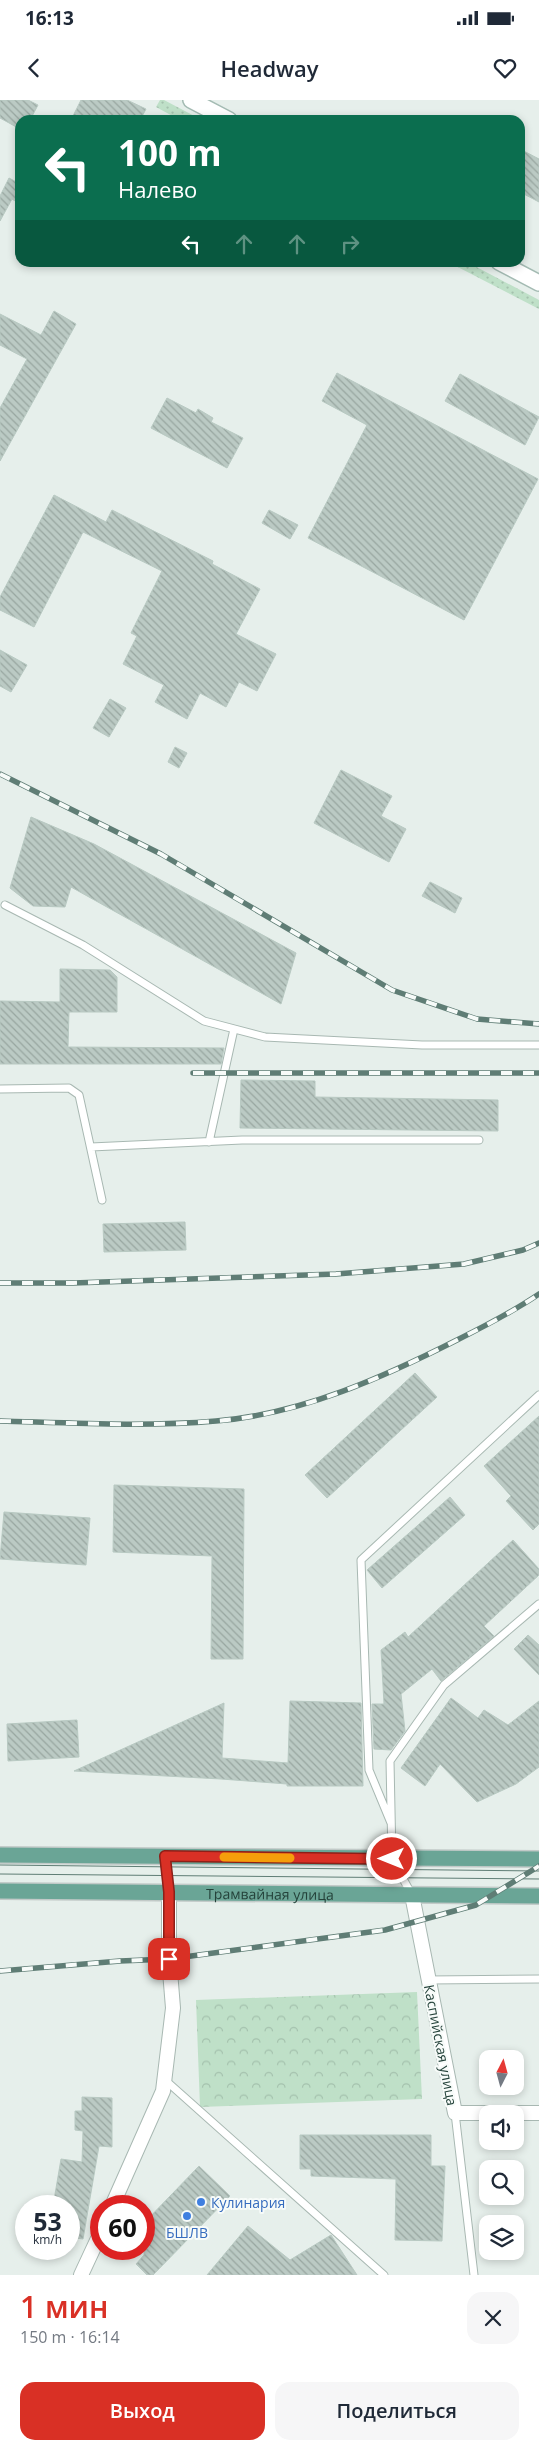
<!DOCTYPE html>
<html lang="ru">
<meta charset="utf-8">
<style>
body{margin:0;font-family:"Open Sans",sans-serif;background:#f6f6f7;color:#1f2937;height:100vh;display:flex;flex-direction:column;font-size:19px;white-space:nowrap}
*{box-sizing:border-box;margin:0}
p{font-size:16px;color:#747a83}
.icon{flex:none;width:28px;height:28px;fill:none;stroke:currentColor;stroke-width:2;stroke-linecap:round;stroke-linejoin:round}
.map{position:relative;height:2175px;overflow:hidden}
.panel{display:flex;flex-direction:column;background:#fff;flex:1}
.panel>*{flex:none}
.hud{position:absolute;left:15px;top:15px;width:510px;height:152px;border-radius:15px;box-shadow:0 2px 8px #0003;background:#0b6e4f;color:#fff;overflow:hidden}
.needle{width:32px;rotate:6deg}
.fabs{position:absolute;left:479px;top:1950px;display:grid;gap:10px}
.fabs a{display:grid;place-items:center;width:45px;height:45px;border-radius:10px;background:#fff;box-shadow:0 2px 8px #0003;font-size:25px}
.speed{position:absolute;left:15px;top:2095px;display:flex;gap:10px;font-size:25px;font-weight:700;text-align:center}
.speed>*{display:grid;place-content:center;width:65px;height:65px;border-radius:50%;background:#fff;box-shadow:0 2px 8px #0003;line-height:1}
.speed small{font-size:12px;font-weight:400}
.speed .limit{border:8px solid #d22;background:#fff;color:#111}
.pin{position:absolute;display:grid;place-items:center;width:42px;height:42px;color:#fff;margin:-21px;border-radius:10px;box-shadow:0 2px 8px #0006}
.me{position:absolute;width:55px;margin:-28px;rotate:270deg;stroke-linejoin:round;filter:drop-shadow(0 0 4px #0008)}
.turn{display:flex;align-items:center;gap:18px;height:105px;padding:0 20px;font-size:22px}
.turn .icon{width:65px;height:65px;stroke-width:2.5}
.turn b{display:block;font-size:35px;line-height:42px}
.lanes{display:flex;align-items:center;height:48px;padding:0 20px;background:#0003;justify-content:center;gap:25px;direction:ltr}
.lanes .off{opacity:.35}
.round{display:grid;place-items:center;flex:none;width:52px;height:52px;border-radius:15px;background:#f6f6f7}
.headline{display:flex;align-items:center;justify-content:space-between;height:85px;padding:0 20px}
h1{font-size:30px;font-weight:600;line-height:38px;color:#d93025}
.cta{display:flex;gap:10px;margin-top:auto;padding:10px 20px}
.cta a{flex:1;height:58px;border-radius:15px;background:#d93025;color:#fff;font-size:20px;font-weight:600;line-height:58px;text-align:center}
.cta a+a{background:#f6f6f7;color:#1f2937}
.status{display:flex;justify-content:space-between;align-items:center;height:35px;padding:0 25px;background:#fff;direction:ltr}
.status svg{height:14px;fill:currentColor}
header{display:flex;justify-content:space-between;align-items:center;height:65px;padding:0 20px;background:#fff;font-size:22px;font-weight:600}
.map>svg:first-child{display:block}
.grass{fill:url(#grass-dots)}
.forest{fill:url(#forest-crowns)}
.building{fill:url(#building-back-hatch);stroke:#b8c9c2}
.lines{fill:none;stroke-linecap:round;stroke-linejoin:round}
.lane-casing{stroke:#a8b8b2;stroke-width:9}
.street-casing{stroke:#a8b8b2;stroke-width:16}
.secondary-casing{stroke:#a4bbb3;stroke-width:18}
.primary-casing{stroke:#c2cac8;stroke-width:18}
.lane{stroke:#fff;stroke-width:7}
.street{stroke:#fff;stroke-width:14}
.secondary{stroke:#fff;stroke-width:15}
.primary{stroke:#6aa596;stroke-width:15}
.tram{stroke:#5f7d75;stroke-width:1}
.rail-casing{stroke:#5f7d75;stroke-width:5.5}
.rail{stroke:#f7fbf9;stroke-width:4;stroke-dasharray:11;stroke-linecap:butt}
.route-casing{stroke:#8d1f18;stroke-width:12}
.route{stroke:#d93025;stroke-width:9}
.slow{stroke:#f59e0b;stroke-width:9}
.shop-dot{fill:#3f7fe0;stroke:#f7fbf9;stroke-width:2}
.labels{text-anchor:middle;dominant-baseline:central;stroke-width:4;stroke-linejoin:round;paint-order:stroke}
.street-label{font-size:14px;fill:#24423a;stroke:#f7fbf9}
.shop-label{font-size:14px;fill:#366cbe;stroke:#f7fbf9;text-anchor:start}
</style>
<div class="status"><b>16:13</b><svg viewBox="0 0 49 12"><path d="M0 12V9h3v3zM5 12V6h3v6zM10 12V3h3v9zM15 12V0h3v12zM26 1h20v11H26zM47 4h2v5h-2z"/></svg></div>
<header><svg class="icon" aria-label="back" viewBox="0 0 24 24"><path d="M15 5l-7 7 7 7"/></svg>Headway<svg class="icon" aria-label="heart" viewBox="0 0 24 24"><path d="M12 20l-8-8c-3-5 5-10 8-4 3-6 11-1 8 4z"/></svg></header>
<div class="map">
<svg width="539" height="2175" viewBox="0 0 539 2175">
<defs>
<pattern id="grass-dots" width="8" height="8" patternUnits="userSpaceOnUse" patternTransform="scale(1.25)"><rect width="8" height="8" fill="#bfe0c8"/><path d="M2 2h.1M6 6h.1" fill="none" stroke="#a4c1ad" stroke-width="1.8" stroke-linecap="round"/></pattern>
<pattern id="forest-crowns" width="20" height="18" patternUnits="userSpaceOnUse" patternTransform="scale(1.25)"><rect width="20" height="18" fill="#bfe0c8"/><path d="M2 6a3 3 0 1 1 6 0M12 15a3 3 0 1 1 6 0" fill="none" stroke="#a4c1ad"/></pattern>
<pattern id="building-back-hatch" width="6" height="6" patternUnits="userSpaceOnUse" patternTransform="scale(1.25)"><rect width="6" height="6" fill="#bbcac4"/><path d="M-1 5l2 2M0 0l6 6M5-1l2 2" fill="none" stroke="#98a6a0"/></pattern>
</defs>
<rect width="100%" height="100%" fill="#e6efeb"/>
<path class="grass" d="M160 0H164L202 20H180L156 7Z
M450 163H469L539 200V209Z"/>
<path class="forest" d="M417 1892 422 1999 200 2007 196 1900Z"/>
<path class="building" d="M0 0H28L38 5 30 20H20V29L0 18Z
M81 0H127L146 9 140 20H71Z
M520 49 539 59V102L520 92Z
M9 78 20 84V104L12 99 0 121V96Z
M54 211 76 224 0 361V308L27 259 0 245V214L41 235Z
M337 273 538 379 464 520 308 438 367 325 322 301Z
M460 274 539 317 525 345 445 301Z
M167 298 196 313 198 309 213 318 211 322 243 338 227 368 151 328Z
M54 395 106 422 112 410 213 461 212 464 260 489 236 534 276 554 257 591 239 582 226 607 200 593 187 619 155 602 164 585 123 564 137 536 131 533 162 471 83 432 34 527 0 510V497Z
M269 410 298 425 290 439 262 423Z
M0 550 27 565 11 592 0 586Z
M110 599 126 608 109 637 93 628Z
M175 647 187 653 179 668 168 662Z
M341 670 392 696 381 716 406 729 389 762 314 723Z
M31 717 94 744 296 853 281 904 71 787 65 807 33 806 10 788Z
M430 782 462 798 455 813 422 796Z
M60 869 110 870 117 877V912H69L68 947 224 948 221 964H0V901L60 902Z
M241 980 315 981V997L498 1000V1031L240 1028Z
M185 1122 186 1150 104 1152 103 1124Z
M415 1273 437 1297 327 1398 305 1375Z
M539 1316V1424L533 1430 506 1401 511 1396 484 1366Z
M114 1385 244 1389 243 1559H211L212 1456 113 1452Z
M450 1397 465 1415 382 1488 367 1470Z
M4 1412 90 1418 86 1465 0 1459Z
M513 1440 539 1469V1475L484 1526 494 1536 441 1581 432 1569 401 1594 405 1631 391 1650 374 1649 372 1604H384L381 1550 405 1532 408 1537Z
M528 1535 539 1545V1575L514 1549Z
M451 1598 478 1618 484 1610 508 1625 539 1601V1667L516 1684 477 1702 440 1664 425 1686 401 1668Z
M290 1601 361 1603 363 1686H287V1684L221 1679 74 1671 224 1603 222 1658 288 1663Z
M77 1620 79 1657 8 1661 7 1624Z
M82 1997 112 1998V2047L99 2046 83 2139 69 2137V2106H53L61 2059 82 2062 83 2031 75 2030V2011H82Z
M300 2035H431V2066H445L442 2141 395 2140 396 2079 311 2076V2069H300Z
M199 2066 230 2096 153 2175H147L136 2164 144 2155V2123Z
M248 2126 290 2160 331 2135 357 2175H207Z"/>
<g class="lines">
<g class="lane-casing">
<path id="lane" d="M5 805 83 845 204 921 265 937 422 945H539
M0 989 69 988 79 995 102 1100
M209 1042 234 929
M91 1047 242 1040H479
M391 1723 369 1670 361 1460 539 1295
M165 1757 169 1792
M412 1795 392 1759 390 1661 444 1585 539 1504
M428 1880 539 1879
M164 1979 384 2175
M455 2013 474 2175"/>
</g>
<g class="street-casing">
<path id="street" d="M412 1795 455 2013H539
M112 2106 163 1991 173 1908 169 1859V1792
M81 2175 101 2132"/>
</g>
<g class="secondary-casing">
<path id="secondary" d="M191 0 229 20
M499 162 539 183"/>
</g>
<g class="primary-casing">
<g id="primary">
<path d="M0 1755 539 1759"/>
<path id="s1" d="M0 1791 539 1796"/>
</g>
</g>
<use href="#lane" class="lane"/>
<use href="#street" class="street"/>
<use href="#secondary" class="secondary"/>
<use href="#primary" class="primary"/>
<path class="tram" d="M0 1765 539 1771
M0 1774 539 1779"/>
<g class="rail-casing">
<path id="rail" d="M0 674 161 754 392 890 477 919 539 924
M193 973H539
M0 1183H73L336 1174 464 1164 523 1150 539 1143
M0 1321C72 1323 145 1327 216 1321 302 1314 384 1277 459 1239 487 1225 514 1211 539 1194
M0 1871 120 1861 169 1859 385 1830 476 1805 539 1766"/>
</g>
<use href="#rail" class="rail"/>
</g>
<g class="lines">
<g class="route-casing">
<path id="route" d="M169 1859V1792L165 1756 392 1759"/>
</g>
<use href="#route" class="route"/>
<path class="slow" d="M224 1757 290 1758"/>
</g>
<g class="shop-dot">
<circle cx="201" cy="2102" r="5"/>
<circle cx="187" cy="2116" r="5"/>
</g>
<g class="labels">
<g class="street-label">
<text stroke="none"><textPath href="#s1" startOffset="270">Трамвайная улица</textPath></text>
<text transform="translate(441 1945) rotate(79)">Каспийская улица</text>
</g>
<g class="shop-label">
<text x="211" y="2102">Кулинария</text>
<text x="187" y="2132" text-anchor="middle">БШЛВ</text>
</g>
</g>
</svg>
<div class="fabs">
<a><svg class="needle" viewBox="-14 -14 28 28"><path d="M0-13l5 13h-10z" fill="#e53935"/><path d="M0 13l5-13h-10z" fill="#747a83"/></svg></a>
<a><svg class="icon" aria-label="sound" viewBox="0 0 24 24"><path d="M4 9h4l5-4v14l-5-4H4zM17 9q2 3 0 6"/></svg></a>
<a><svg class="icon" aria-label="search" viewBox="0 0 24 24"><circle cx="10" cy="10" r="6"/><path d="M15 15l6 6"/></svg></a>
<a><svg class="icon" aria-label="layers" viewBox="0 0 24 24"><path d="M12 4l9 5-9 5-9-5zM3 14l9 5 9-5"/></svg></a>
</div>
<div class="speed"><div>53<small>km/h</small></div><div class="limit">60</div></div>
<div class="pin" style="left:169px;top:1859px;background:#d93025"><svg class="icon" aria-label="arrive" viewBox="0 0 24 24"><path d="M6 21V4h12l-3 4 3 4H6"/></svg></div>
<svg class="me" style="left:392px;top:1759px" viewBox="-20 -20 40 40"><circle r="17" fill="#d93025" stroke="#fff" stroke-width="3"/><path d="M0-11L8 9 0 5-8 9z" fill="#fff"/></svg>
<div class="hud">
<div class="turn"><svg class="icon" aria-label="left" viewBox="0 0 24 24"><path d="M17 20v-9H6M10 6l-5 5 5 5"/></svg><div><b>100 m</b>Налево</div></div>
<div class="lanes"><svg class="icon" aria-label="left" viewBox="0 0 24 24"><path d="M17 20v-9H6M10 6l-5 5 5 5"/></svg><svg class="icon off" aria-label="ahead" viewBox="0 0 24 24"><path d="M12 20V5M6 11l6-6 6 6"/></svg><svg class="icon off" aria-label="ahead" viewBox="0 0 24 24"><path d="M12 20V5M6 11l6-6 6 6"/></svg><svg class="icon off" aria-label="right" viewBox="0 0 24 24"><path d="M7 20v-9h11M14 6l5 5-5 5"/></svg></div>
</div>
</div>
<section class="panel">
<div class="headline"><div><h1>1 мин</h1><p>150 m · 16:14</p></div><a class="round"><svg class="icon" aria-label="close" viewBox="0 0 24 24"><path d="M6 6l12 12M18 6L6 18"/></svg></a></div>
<div class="cta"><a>Выход</a><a>Поделиться</a></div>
</section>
